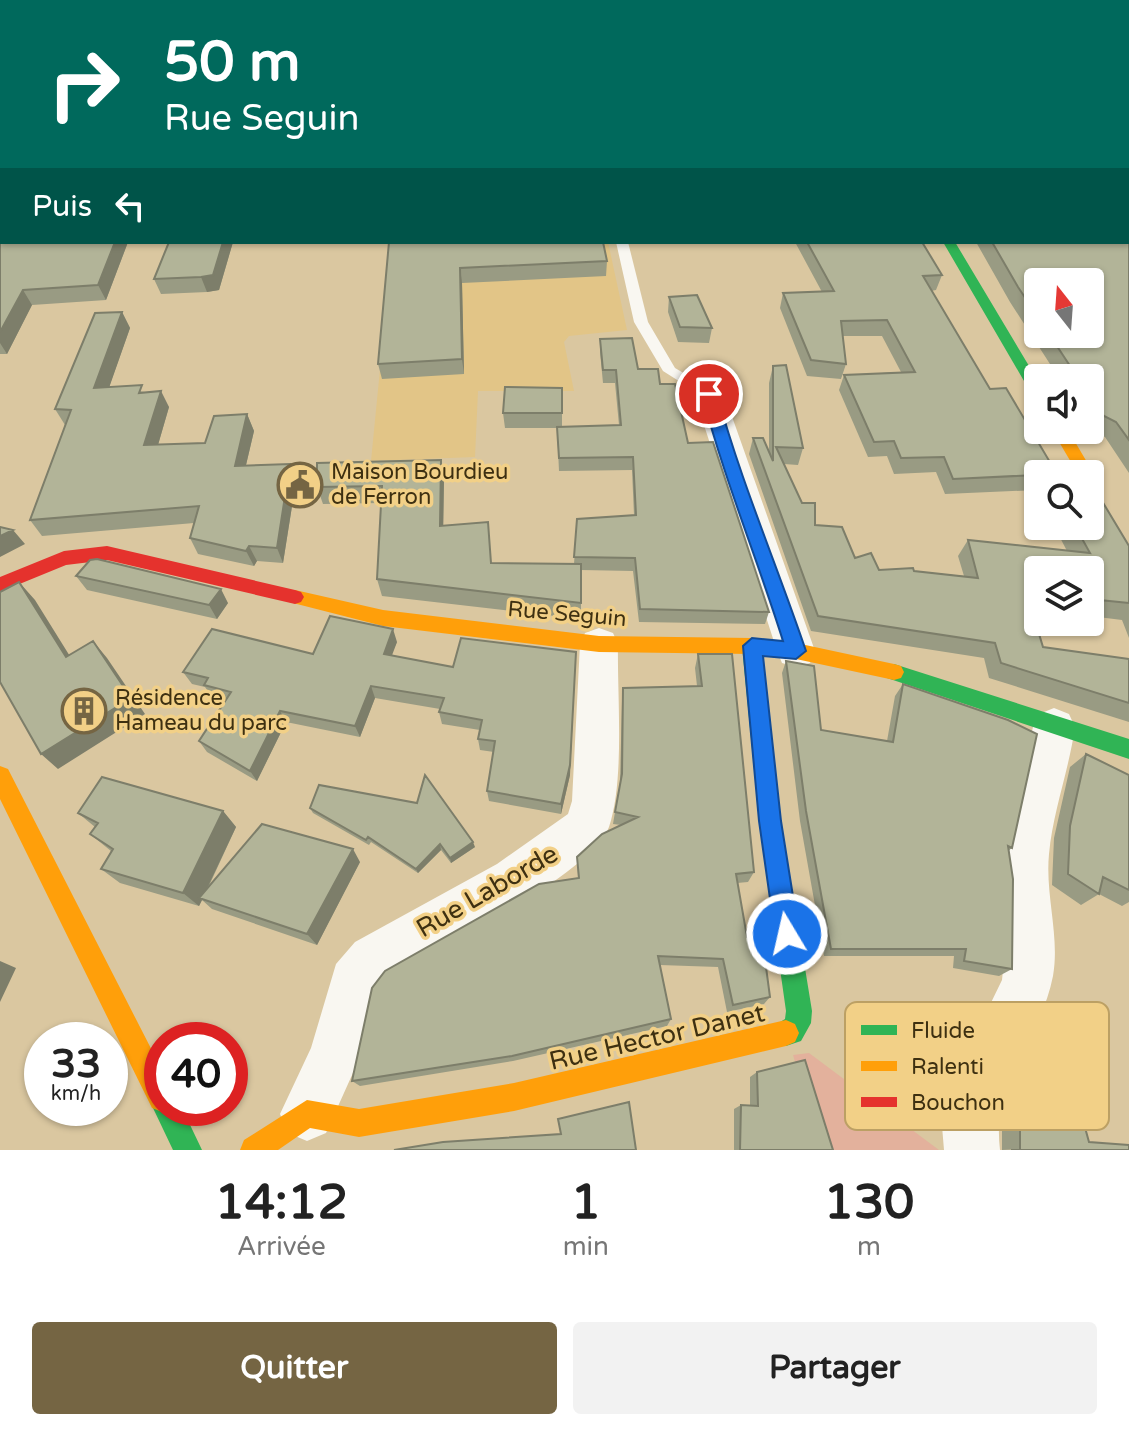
<!DOCTYPE html>
<html lang="fr">
<meta charset="utf-8">
<style>
body{margin:0;font-family:"Varela Round",sans-serif;background:#f2f2f2;color:#222;height:100vh;display:flex;flex-direction:column;font-size:30px;white-space:nowrap}
*{box-sizing:border-box;margin:0}
p{font-size:26px;color:#767676}
.icon{flex:none;width:44px;height:44px;fill:none;stroke:currentColor;stroke-width:2;stroke-linecap:round;stroke-linejoin:round}
.map{position:relative;height:1150px;overflow:hidden}
.details{display:flex;flex-direction:column;background:#fff;flex:1}
.details>*{flex:none}
.banner{position:absolute;left:0px;top:0px;width:1130px;height:244px;box-shadow:0 2px 6px #0004;background:#00695c;color:#fff;overflow:hidden}
.needle{width:52px;rotate:343deg}
.buttons{position:absolute;left:1024px;top:268px;display:grid;gap:16px}
.buttons a{display:grid;place-items:center;width:80px;height:80px;border-radius:8px;background:#fff;box-shadow:0 2px 6px #0004;font-size:40px}
.speed{position:absolute;left:24px;top:1022px;display:flex;gap:16px;font-size:40px;font-weight:700;text-align:center}
.speed>*{display:grid;place-content:center;width:104px;height:104px;border-radius:50%;background:#fff;box-shadow:0 2px 6px #0004;line-height:1}
.speed small{font-size:20px;font-weight:400}
.speed .limit{border:12px solid #d22;background:#fff;color:#111}
.pin{position:absolute;display:grid;place-items:center;width:68px;height:68px;color:#fff;margin:-34px;border:4px solid #fff;border-radius:50%;box-shadow:0 2px 8px #0007}
.me{position:absolute;width:88px;margin:-44px;rotate:351deg;stroke-linejoin:round;filter:drop-shadow(0 0 6px #0008)}
.turn{display:flex;align-items:center;gap:28px;height:168px;padding:0 32px;font-size:36px}
.turn .icon{width:104px;height:104px;stroke-width:2.5}
.turn b{display:block;font-size:56px;line-height:68px}
.then{display:flex;align-items:center;height:76px;padding:0 32px;background:#0003;gap:16px;font-size:30px}
.eta{display:flex;justify-content:space-evenly;align-items:center;height:136px;text-align:center}
.eta b{font-size:48px;font-weight:700;line-height:56px}
.cta{display:flex;gap:16px;margin-top:auto;padding:16px 32px}
.cta a{flex:1;height:92px;border-radius:8px;background:#756543;color:#fff;font-size:32px;font-weight:700;line-height:92px;text-align:center}
.cta a+a{background:#f2f2f2;color:#222}
.map>svg:first-child{display:block}
.built{fill:#e2c587}
.green{fill:#e3b19c}
.lines{fill:none;stroke-linecap:round;stroke-linejoin:round}
.lane{fill:#f9f7f1;fill-rule:evenodd}
.street{fill:#f9f7f1;fill-rule:evenodd}
.fast{fill:#30b455;fill-rule:evenodd}
.slow{fill:#ff9f0a;fill-rule:evenodd}
.jam{fill:#e5322d;fill-rule:evenodd}
.wall{fill:#999b83;fill-rule:evenodd}
.shaded-wall{fill:#7d7e6a}
.building{fill:#b2b498;stroke:#7d7e6a;stroke-width:2}
.route{fill:#1a73e8;stroke:#114b97;stroke-width:2}
.labels{text-anchor:middle;dominant-baseline:central;stroke-width:7;stroke-linejoin:round;paint-order:stroke}
.poi-label{font-size:22px;fill:#3e3011;stroke:#f2d087;text-anchor:start}
.street-label{font-size:22px;fill:#3e3011;stroke:#f2d087}
.near-street-label{font-size:26px;fill:#3e3011;stroke:#f2d087}
.key{fill:#f2d087;stroke:#bca064;stroke-width:2}
.key-label{font-size:22px;fill:#3e3011}
</style>
<div class="map">
<svg width="1129" height="1150" viewBox="0 0 1129 1150">
<rect width="100%" height="100%" fill="#dac7a0"/>
<path class="built" d="M507 242H608L627 330 569 336 564 342 574 391H478L475 457 371 461 392 247Z"/>
<path class="green" d="M809 1053 939 1150H821L793 1055Z"/>
<g class="lines">
<path class="lane" d="M1128 41H1129V47H1128Z
M616 242H628L648 322 675 368 714 391V397H704L663 371 634 322Z"/>
<path class="street" d="M0 48H2V58H0Z
M709 384 720 387 724 394 815 651 810 663 796 667 782 663 777 651 694 394 698 387Z
M599 628 613 633 618 644C617 695 625 780 609 827 592 874 437 949 389 976L376 994 361 1055 326 1133 307 1141 288 1133 280 1114 311 1048 336 964 355 942 497 864 568 814 572 801 580 644 585 633Z
M1054 708 1069 714 1075 727C1069 770 1053 811 1049 854 1045 895 1060 936 1053 976 1040 1043 991 1075 1000 1150H944L942 1126 952 1083 1002 980 1005 951 1003 852 1033 727 1039 714Z"/>
<path class="fast" d="M943 242H955L1038 381V398L1031 393Z
M752 638 759 640 762 646 781 821 812 1011 811 1023 801 1041 786 1046 777 1042 773 1033 777 1024 785 1019 786 1011 759 821 742 646 745 640Z
M894 664 1129 739V759L887 678 884 672 887 666Z
M162 1096V1108H182L202 1150H173L153 1108 157 1098Z"/>
<path class="slow" d="M1128 119H1129V125H1128Z
M1052 430H1068L1094 474 1092 478 1090 474H1078Z
M295 590 383 610 599 636 752 638 796 643 894 664 901 666 904 672 901 678 894 680 796 659 752 654 599 652 383 626 289 602 286 597 289 592Z
M0 766 8 769 162 1070V1108H171L162 1112 152 1108 0 799Z
M786 1020 795 1024 799 1033 795 1042 786 1046 514 1111 359 1137 310 1128 278 1150H240L244 1140 307 1100 359 1109 514 1083Z"/>
<path class="jam" d="M107 546 295 590 301 592 304 597 301 602 295 604 107 560 66 565 0 592V577L64 551Z"/>
</g>
<path class="wall" d="M0 69 128 242 106 300 32 305 7 354H0Z
M1129 227V473L1105 437 1093 431 1090 426V378H1059L1010 302 976 242H1128ZM1038 282 1090 334H1038Z
M169 242H243H233L219 290 207 292 161 294 154 279Z
M389 242 607 261 606 276 462 283 464 374 382 379 378 364Z
M795 242H922L942 275 936 290 931 291 1038 474V490L945 494 936 472 894 474 887 456 868 457 839 390 844 375 901 372 882 336H843L846 364 841 379 807 376 780 308 783 293 822 292Z
M669 297 712 328 709 343 678 342 668 312Z
M122 312 130 328 109 387 145 392 169 407 158 445 205 443 247 414 254 431 246 465 296 481 283 563 257 561 254 566 198 554 190 538 194 523 42 536 30 520 65 425 55 409Z
M600 339 638 369 660 384 769 612 765 624 639 622 633 571 581 570V619L382 596 377 579 381 503 323 504 317 487 441 460 444 477 443 526 491 563 574 564 577 519 634 515 632 470 559 471 557 428H505L503 413 562 388V427L619 425 615 383H603L600 352Z
M773 366 803 448 798 465 784 464 802 503 815 525 855 558 879 570 914 571 964 576 958 556 968 540 1067 551 1054 526H1090L1129 546V638L1122 620 1090 616V570H1038V609L1031 608 1043 647 1129 659V722L989 678 984 658 811 631 749 454 753 438 769 451V383Z
M76 576 228 603 217 619 87 590Z
M397 642 391 655 570 775 561 814 489 801 487 791 494 752 480 750 478 739 480 730 442 724 439 712 440 709 375 698 360 737 286 722 257 781 207 752 199 741 225 700 212 697 205 687 192 684 183 672Z
M698 654 754 872 748 882 737 883 747 937 770 997 764 1004 727 1012 718 967 660 965 671 1019 667 1026 513 1061 360 1086 352 1081 578 878 577 857 621 825 613 824 620 782 622 702 623 688 697 686 695 668Z
M786 661 821 730 887 741 895 696 903 684 1012 848 1008 851 1012 969 999 976 953 968 954 956H824L800 821 782 673Z
M1086 754 1129 775V902L1122 906 1099 894 1081 905 1052 885 1054 838 1070 767Z
M310 808 475 847 451 863 441 850 418 873 371 842 369 845 313 813Z
M223 811 236 827 208 888 360 862 317 945 212 909 202 900 199 906 120 883 101 869 111 851 90 834 95 827 78 813Z
M757 1072 833 1150H734V1109L741 1105 750 1106V1077Z
M1026 1086 1089 1142 1129 1145 1002 1150V1124L1009 1091Z"/>
<path class="shaded-wall" d="M39 0H57L55 2H37Z
M115 242H128L106 300 98 285Z
M223 242H233L219 290 207 292 201 277Z
M460 268 462 283 464 374 462 359Z
M23 290 32 305 7 354 0 343V332Z
M122 312 130 328 103 405 94 388Z
M161 391 169 407 153 462 144 445Z
M247 414 254 431 242 482 235 466Z
M441 460 444 477 443 543 440 526Z
M290 464 296 481 283 563 277 548Z
M13 530 25 544 0 557V536Z
M249 546 257 561 254 566 246 551Z
M19 582 35 600 81 674 66 657Z
M221 589 228 603 217 619 209 605Z
M393 629 397 642 388 666 384 654Z
M93 641 107 658 145 714 58 769 41 754Z
M576 652 570 775 561 814V804Z
M371 686 375 698 360 737 355 726Z
M280 711 286 722 257 781 250 771Z
M223 811 236 827 202 899 199 898 202 900 199 906 183 893Z
M473 842 475 847 451 863 450 858Z
M440 844 441 850 418 873 416 869Z
M353 849 360 862 317 945 307 934Z
M0 961 16 968 0 1002Z"/>
<path class="building" d="M0 0H39L37 2H2V35L0 36Z
M103 0H1129V28L1128 2H102Z
M2 68V242H115L98 285 23 290 0 332V69Z
M1128 137H1129L1128 211Z
M1128 226 1129 227V440L1116 422 1104 416 1090 396V378H1078L1049 334H1090V282H1038V317L1018 287 992 242H1128Z
M169 242H223L213 275 201 277 154 279Z
M389 242H603L607 261 460 268 462 359 378 364Z
M807 242H922L942 275 923 276 990 389 1006 388 1057 474 953 479 944 457 901 458 894 441 874 442 844 375 915 372 887 320 841 321 846 364 811 360 783 293 834 291Z
M697 295 712 328 680 327 669 297Z
M122 312 94 388 142 385 139 393 161 391 144 445 205 443 214 416 247 414 235 466 290 464 277 548 249 546 246 551 190 538 199 506 30 520 71 410 55 409 95 313Z
M632 338 638 369H658L660 384H675L688 443 713 442 769 612 640 609 635 558 574 557 577 519 636 515 633 457 559 458 557 427 621 425 616 370H603L600 339Z
M786 365 803 448 776 447 802 503H815V525L842 527 855 558 871 553 879 570 913 568 914 571 978 578 968 540 1090 553 1075 526H1090V481L1129 546V603L1090 599V570H1038V592L1026 591 1043 647 1129 659V703L1001 663 995 643 818 616 753 438H763L773 461V366Z
M505 387 562 388V413H503Z
M441 460 440 526 488 522 491 563 581 564V603L377 579 382 486 317 487V463Z
M0 527 13 530 0 536Z
M97 559 221 589 209 605 76 576 90 560Z
M19 582 66 657 93 641 131 698 41 754 0 682V592Z
M330 616 393 629 384 654 453 667 461 638 576 652 570 765 561 804 487 791 495 741 478 739 482 720 439 712 444 698 371 686 355 726 280 711 250 771 199 741 231 692 204 685 208 678 183 672 212 629 313 654Z
M698 654H732L754 872 736 874 747 937H762L770 997 733 1005 723 959 658 956 671 1019 512 1056 352 1081 372 988 385 971 539 884 579 878 577 857 602 834 638 817 615 812 622 774 623 688 702 686Z
M786 661 814 666 821 730 893 742 903 684 1008 720 1037 734 1012 848 1008 846 1013 879 1012 969 964 961 966 949H831L806 811Z
M1086 754 1129 775V890L1103 877 1099 894 1068 874 1070 826Z
M425 775 473 842 450 858 440 844 416 869 368 837 366 840 310 808 319 785 417 803Z
M102 777 223 811 183 893 101 869 113 849 90 834 98 823 78 813Z
M262 824 353 849 307 934 199 898Z
M805 1060 833 1150H740L741 1105 758 1106 757 1072Z
M1073 1084 1089 1142 1129 1145V1150H1011H1020V1120L1026 1086Z
M629 1102 636 1150H394L443 1142 561 1134 558 1119Z"/>
<path class="route" d="M709 390 717 394C741 482 777 565 806 651L796 659 763 656 781 821 799 934 796 943 787 946 779 943 775 934 759 821 743 646 752 638 783 641C757 558 724 479 702 394Z"/>
<defs>
<g id="civic-ring" transform="scale(2.3)"><circle r="9.5" fill="#f2d087" stroke="#756543" stroke-width="1.5"/><path d="M-.6-6.5H3V-4.5H.6V-3L4-1V1h2V6H-6V1h2V-1L-.6-3ZM-1.2 2.5V6h2.4V2.5Z" fill="#756543"/></g>
<g id="building-ring" transform="scale(2.3)"><circle r="9.5" fill="#f2d087" stroke="#756543" stroke-width="1.5"/><path d="M-4-6H4V6H1V3H-1V6H-4ZM-2.5-4.3h1.7v1.8h-1.7ZM.8-4.3h1.7v1.8H.8ZM-2.5-1h1.7V.8h-1.7ZM.8-1h1.7V.8H.8Z" fill="#756543"/></g>
</defs>
<g fill-rule="evenodd">
<use href="#civic-ring" x="300" y="485"/>
<use href="#building-ring" x="84" y="711"/>
</g>
<g class="labels">
<g class="poi-label">
<text x="331" y="472">Maison Bourdieu<tspan x="331" dy="25">de Ferron</tspan></text>
<text x="115" y="698">Résidence<tspan x="115" dy="25">Hameau du parc</tspan></text>
</g>
<g class="street-label">
<text transform="translate(567 614) rotate(5)">Rue Seguin</text>
</g>
<g class="near-street-label">
<text transform="translate(487 891) rotate(-30)">Rue Laborde</text>
<text transform="translate(657 1037) rotate(-13)">Rue Hector Danet</text>
</g>
</g>
<rect x="845" y="1002" width="264" height="128" rx="12" class="key"/>
<rect x="861" y="1025" width="36" height="10" fill="#30b455"/>
<rect x="861" y="1061" width="36" height="10" fill="#ff9f0a"/>
<rect x="861" y="1097" width="36" height="10" fill="#e5322d"/>
<g class="key-label">
<text x="911" y="1038">Fluide</text>
<text x="911" y="1074">Ralenti</text>
<text x="911" y="1110">Bouchon</text>
</g>
</svg>
<div class="buttons">
<a><svg class="needle" viewBox="-14 -14 28 28"><path d="M0-13l5 13h-10z" fill="#e53935"/><path d="M0 13l5-13h-10z" fill="#767676"/></svg></a>
<a><svg class="icon" aria-label="sound" viewBox="0 0 24 24"><path d="M4 9h4l5-4v14l-5-4H4zM17 9q2 3 0 6"/></svg></a>
<a><svg class="icon" aria-label="search" viewBox="0 0 24 24"><circle cx="10" cy="10" r="6"/><path d="M15 15l6 6"/></svg></a>
<a><svg class="icon" aria-label="layers" viewBox="0 0 24 24"><path d="M12 4l9 5-9 5-9-5zM3 14l9 5 9-5"/></svg></a>
</div>
<div class="speed"><div>33<small>km/h</small></div><div class="limit">40</div></div>
<div class="pin" style="left:709px;top:394px;background:#d93025"><svg class="icon" aria-label="arrive" viewBox="0 0 24 24"><path d="M6 21V4h12l-3 4 3 4H6"/></svg></div>
<svg class="me" style="left:787px;top:934px" viewBox="-20 -20 40 40"><circle r="17" fill="#1a73e8" stroke="#fff" stroke-width="3"/><path d="M0-11L8 9 0 5-8 9z" fill="#fff"/></svg>
<div class="banner">
<div class="turn"><svg class="icon" aria-label="right" viewBox="0 0 24 24"><path d="M7 20v-9h11M14 6l5 5-5 5"/></svg><div><b>50 m</b>Rue Seguin</div></div>
<div class="then">Puis<svg class="icon" aria-label="left" viewBox="0 0 24 24"><path d="M17 20v-9H6M10 6l-5 5 5 5"/></svg></div>
</div>
</div>
<section class="details">
<div class="eta">
<div><b>14:12</b><p>Arrivée</p></div>
<div><b>1</b><p>min</p></div>
<div><b>130</b><p>m</p></div>
</div>
<div class="cta"><a>Quitter</a><a>Partager</a></div>
</section>
